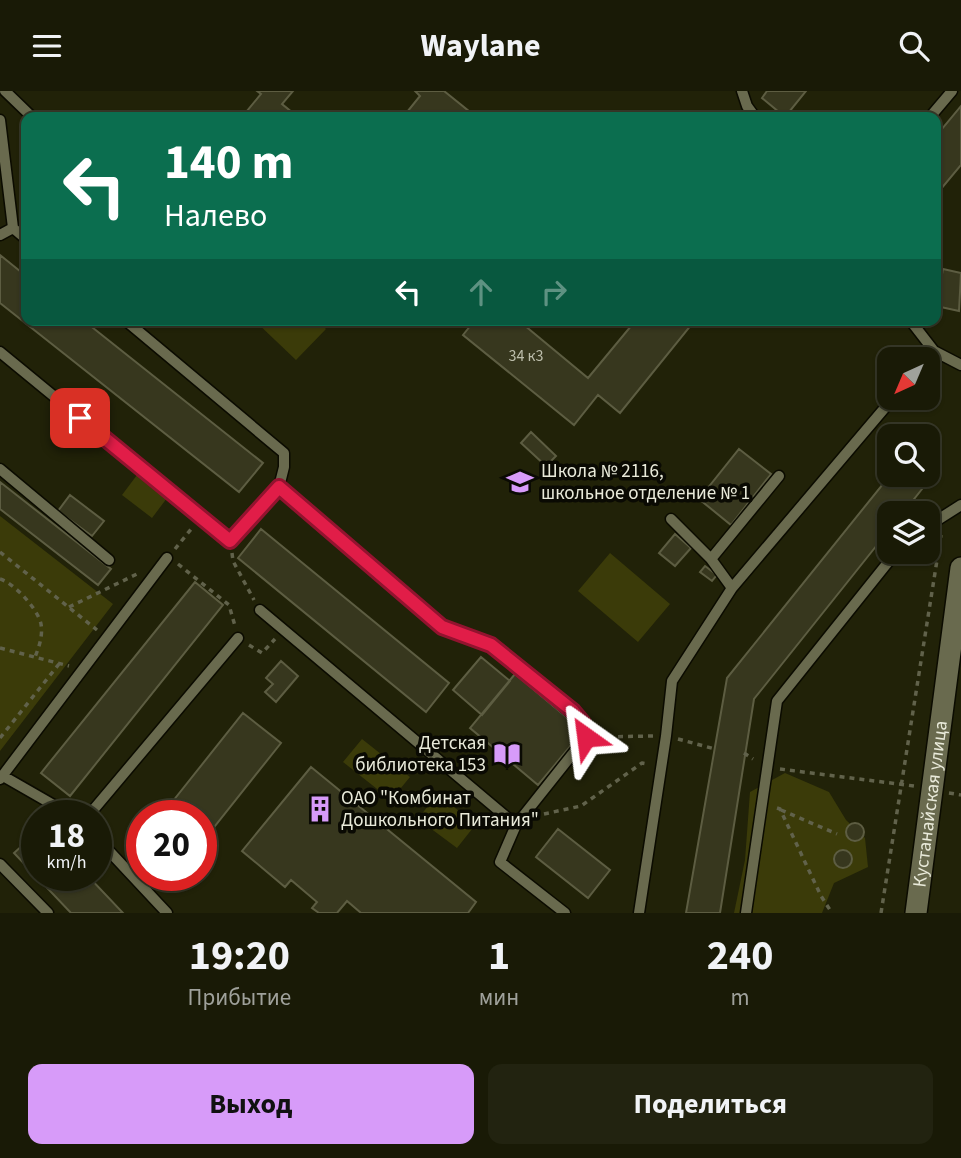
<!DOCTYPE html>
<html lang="ru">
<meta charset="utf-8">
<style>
body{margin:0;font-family:"Source Sans 3",sans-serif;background:#222310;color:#f1f3f6;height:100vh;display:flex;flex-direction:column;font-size:26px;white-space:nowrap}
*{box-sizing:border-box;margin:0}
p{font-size:23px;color:#9fa19b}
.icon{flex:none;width:38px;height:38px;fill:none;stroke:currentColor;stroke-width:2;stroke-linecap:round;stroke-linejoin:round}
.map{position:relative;height:822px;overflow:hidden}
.details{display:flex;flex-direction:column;background:#191a06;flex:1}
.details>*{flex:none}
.guide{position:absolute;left:21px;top:21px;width:920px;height:214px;border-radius:14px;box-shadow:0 2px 5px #0004,0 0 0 2px #373828;background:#0b6e4f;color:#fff;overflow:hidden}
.needle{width:46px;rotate:224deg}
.buttons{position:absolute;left:877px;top:256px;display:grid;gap:14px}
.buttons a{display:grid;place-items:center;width:63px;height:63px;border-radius:14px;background:#191a06;box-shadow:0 2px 5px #0004,0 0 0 2px #373828;font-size:35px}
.speed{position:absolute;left:21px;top:709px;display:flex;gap:14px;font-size:35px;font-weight:700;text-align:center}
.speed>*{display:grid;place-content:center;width:91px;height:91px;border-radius:50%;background:#191a06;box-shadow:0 2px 5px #0004,0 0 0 2px #373828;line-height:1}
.speed small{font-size:18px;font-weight:400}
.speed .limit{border:10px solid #d22;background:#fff;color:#111}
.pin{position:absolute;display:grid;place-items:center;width:60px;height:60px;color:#fff;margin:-30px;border-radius:14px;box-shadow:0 4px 10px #0006}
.me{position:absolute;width:77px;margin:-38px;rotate:329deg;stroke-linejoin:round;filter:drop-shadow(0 0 5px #0008)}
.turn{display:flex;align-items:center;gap:24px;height:147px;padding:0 28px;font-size:32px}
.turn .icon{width:91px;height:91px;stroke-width:2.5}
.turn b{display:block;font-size:49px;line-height:60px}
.lanes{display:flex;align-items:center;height:66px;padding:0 28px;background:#0003;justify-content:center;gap:35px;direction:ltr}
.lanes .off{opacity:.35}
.eta{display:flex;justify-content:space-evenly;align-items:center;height:119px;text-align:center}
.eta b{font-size:42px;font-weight:700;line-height:49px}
.cta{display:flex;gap:14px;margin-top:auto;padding:14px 28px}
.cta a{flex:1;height:80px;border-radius:14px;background:#d79bf9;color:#111;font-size:28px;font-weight:700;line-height:80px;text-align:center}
.cta a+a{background:#222310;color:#f1f3f6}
header{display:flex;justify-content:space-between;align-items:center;height:91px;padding:0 28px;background:#191a06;font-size:32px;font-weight:700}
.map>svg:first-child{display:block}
.green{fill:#3b3b09}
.building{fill:#37371e;stroke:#5d5d42;stroke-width:2}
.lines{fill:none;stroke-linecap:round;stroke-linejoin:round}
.lane-casing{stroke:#0b0b00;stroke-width:13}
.street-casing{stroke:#0b0b00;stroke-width:24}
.path{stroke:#61624b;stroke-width:3.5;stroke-dasharray:5 5;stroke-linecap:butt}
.lane{stroke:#696a4e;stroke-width:10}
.street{stroke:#696a4e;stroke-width:21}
.route-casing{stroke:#92132f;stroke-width:18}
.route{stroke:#e11d48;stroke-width:12}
.labels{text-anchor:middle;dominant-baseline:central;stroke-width:7;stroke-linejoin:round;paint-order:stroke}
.number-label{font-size:16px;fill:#bcbdab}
.poi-label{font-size:19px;fill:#e9eada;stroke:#0a0a03;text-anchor:start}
.street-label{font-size:19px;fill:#e9eada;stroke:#0a0a03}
</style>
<header><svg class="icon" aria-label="menu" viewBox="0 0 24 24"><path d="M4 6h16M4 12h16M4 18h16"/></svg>Waylane<svg class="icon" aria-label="search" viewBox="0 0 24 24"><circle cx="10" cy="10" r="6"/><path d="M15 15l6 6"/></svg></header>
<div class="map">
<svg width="961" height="822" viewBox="0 0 961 822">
<rect width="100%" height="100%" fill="#212208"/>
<path class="green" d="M254 229H317L326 238 296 269Z
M137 384 167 407 152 427 122 404Z
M0 425 113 513 0 660Z
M610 462 670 513 638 551 578 500Z
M362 648 410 686 391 709 343 671Z
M785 682 829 701 846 729 865 747 868 776 834 792 822 822H734L745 769 750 701Z
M437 703 476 733 457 757 418 728Z"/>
<path class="building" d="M257 0H293L282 13 298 26H242L261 3Z
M415 0H444L470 21 466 26H403L420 5Z
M767 0H806L785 26 762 7Z
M961 15V74L936 104V45Z
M0 164 26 185V229H83L263 372 239 401 0 212Z
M943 178 961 182 959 220 936 215Z
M475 229H518L588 287 636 229H687L692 233 620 322 598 304 574 334 463 244Z
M531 341 556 365 546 375 521 352Z
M739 358 771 383 731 434 699 408Z
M891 383H914L926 393 903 422H889V439L754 608 720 822H686L727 587Z
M0 391 111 478 98 494 0 418Z
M70 404 104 430 92 445 58 420Z
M261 438 449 592 426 621 238 467Z
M675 443 691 457 675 475 659 462Z
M705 475 717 484 712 490 700 481Z
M195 491 223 514 70 705 41 682Z
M481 566 510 590 482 624 453 599Z
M281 570 298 585 276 611 265 601 273 593 266 587Z
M515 583 583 640 538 694 470 637Z
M243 622 281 652 207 745 201 740V724H181L169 715Z
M311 676 476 811 468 822H361L347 810 337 822H319L312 817 317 811 291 789 285 796 242 760Z
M846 741a9 9 0 1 1 18 0a9 9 0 1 1-18 0Z
M558 738 610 779 588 807 536 766Z
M37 741V784H87L123 822H71L14 762Z
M834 768a9 9 0 1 1 18 0a9 9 0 1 1-18 0Z"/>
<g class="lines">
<g class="lane-casing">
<path id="lane" d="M5 0 32 26
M742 0 747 15 755 26
M930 26 952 0
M0 29 13 137 26 148
M0 144 13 137
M125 229 284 362V376L279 396 442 536 491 554 583 632 586 646 516 734 500 771 565 822
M910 229 934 260 961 274
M0 261 230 450 279 396
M0 378 109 469
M671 428 711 468 732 497
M928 435 961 414
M711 468 779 385
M260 519 516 734
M3 685 71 724
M0 688 167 467
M89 724 238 547
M96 746 167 822
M0 773 48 822
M639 822 666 645 672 590 732 497 894 306
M746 822 777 610 897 460"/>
</g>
<g class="street-casing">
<g id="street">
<path id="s1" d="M916 822 961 477"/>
</g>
</g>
<path class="path" d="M175 458 192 437
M0 461 97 539
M232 462 233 470 254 509
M178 473 229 514 235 535
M0 488C14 492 38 518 41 533 43 545 39 556 35 566
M69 516 137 483
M249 554 262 562 275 548
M0 557 69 575
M598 646 653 645
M0 647 59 573
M678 648 715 658
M744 662 753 668
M780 678 914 695
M949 702 961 704
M777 717 780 718 821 805 832 822
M781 719 837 743
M544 723 581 715 642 672 648 673
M881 822 941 444"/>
<use href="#lane" class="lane"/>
<use href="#street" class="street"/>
</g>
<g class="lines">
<g class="route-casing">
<path id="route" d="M80 327 230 450 279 396 442 536 491 554 573 620 583 632 586 646"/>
</g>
<use href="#route" class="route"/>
</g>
<defs>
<g id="school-bare" transform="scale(2.1)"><path d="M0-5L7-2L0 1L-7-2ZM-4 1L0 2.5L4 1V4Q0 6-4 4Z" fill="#d79bf9" stroke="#0a0a03" stroke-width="2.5" paint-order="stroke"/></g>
<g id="library-bare" transform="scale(2.1)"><path d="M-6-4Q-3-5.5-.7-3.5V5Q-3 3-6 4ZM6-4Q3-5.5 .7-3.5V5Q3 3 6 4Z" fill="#d79bf9" stroke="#0a0a03" stroke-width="2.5" paint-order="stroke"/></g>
<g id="building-bare" transform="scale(2.1)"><path d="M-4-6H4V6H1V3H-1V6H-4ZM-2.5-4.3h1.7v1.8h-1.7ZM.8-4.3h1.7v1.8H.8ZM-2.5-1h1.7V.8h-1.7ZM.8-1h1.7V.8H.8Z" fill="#d79bf9" stroke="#0a0a03" stroke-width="2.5" paint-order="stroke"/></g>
</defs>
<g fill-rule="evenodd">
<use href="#school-bare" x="520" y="391"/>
<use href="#library-bare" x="507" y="663"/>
<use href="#building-bare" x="320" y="718"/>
</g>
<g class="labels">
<g class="number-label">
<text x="526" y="265">34 к3</text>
</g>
<g class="poi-label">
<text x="541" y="380">Школа № 2116,<tspan x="541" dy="22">школьное отделение № 1</tspan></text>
<text x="486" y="652" text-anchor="end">Детская<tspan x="486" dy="22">библиотека 153</tspan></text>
<text x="341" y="707">ОАО "Комбинат<tspan x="341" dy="22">Дошкольного Питания"</tspan></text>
</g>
<g class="street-label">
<text stroke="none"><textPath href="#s1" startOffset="110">Кустанайская улица</textPath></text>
</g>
</g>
</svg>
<div class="buttons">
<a><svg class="needle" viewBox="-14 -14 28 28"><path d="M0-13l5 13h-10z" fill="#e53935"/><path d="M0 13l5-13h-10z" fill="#9fa19b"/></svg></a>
<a><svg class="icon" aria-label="search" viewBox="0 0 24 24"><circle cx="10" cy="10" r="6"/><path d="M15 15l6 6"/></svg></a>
<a><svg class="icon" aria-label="layers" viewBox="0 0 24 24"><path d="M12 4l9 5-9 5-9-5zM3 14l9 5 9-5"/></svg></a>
</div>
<div class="speed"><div>18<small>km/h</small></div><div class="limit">20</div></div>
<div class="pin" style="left:80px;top:327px;background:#d93025"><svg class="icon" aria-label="arrive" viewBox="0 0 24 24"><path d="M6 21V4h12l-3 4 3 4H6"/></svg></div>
<svg class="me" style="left:586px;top:646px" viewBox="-20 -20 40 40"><path d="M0-17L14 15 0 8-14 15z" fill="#e11d48" stroke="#fff" stroke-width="4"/></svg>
<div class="guide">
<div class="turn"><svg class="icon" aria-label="left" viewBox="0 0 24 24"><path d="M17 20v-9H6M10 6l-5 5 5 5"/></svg><div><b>140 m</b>Налево</div></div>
<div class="lanes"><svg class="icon" aria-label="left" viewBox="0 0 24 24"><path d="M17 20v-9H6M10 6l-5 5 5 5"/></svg><svg class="icon off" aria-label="ahead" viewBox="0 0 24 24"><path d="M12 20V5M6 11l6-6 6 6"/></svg><svg class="icon off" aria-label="right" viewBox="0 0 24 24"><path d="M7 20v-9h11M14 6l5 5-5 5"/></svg></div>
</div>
</div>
<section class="details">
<div class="eta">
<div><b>19:20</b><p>Прибытие</p></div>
<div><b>1</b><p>мин</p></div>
<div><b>240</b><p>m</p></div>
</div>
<div class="cta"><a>Выход</a><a>Поделиться</a></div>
</section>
